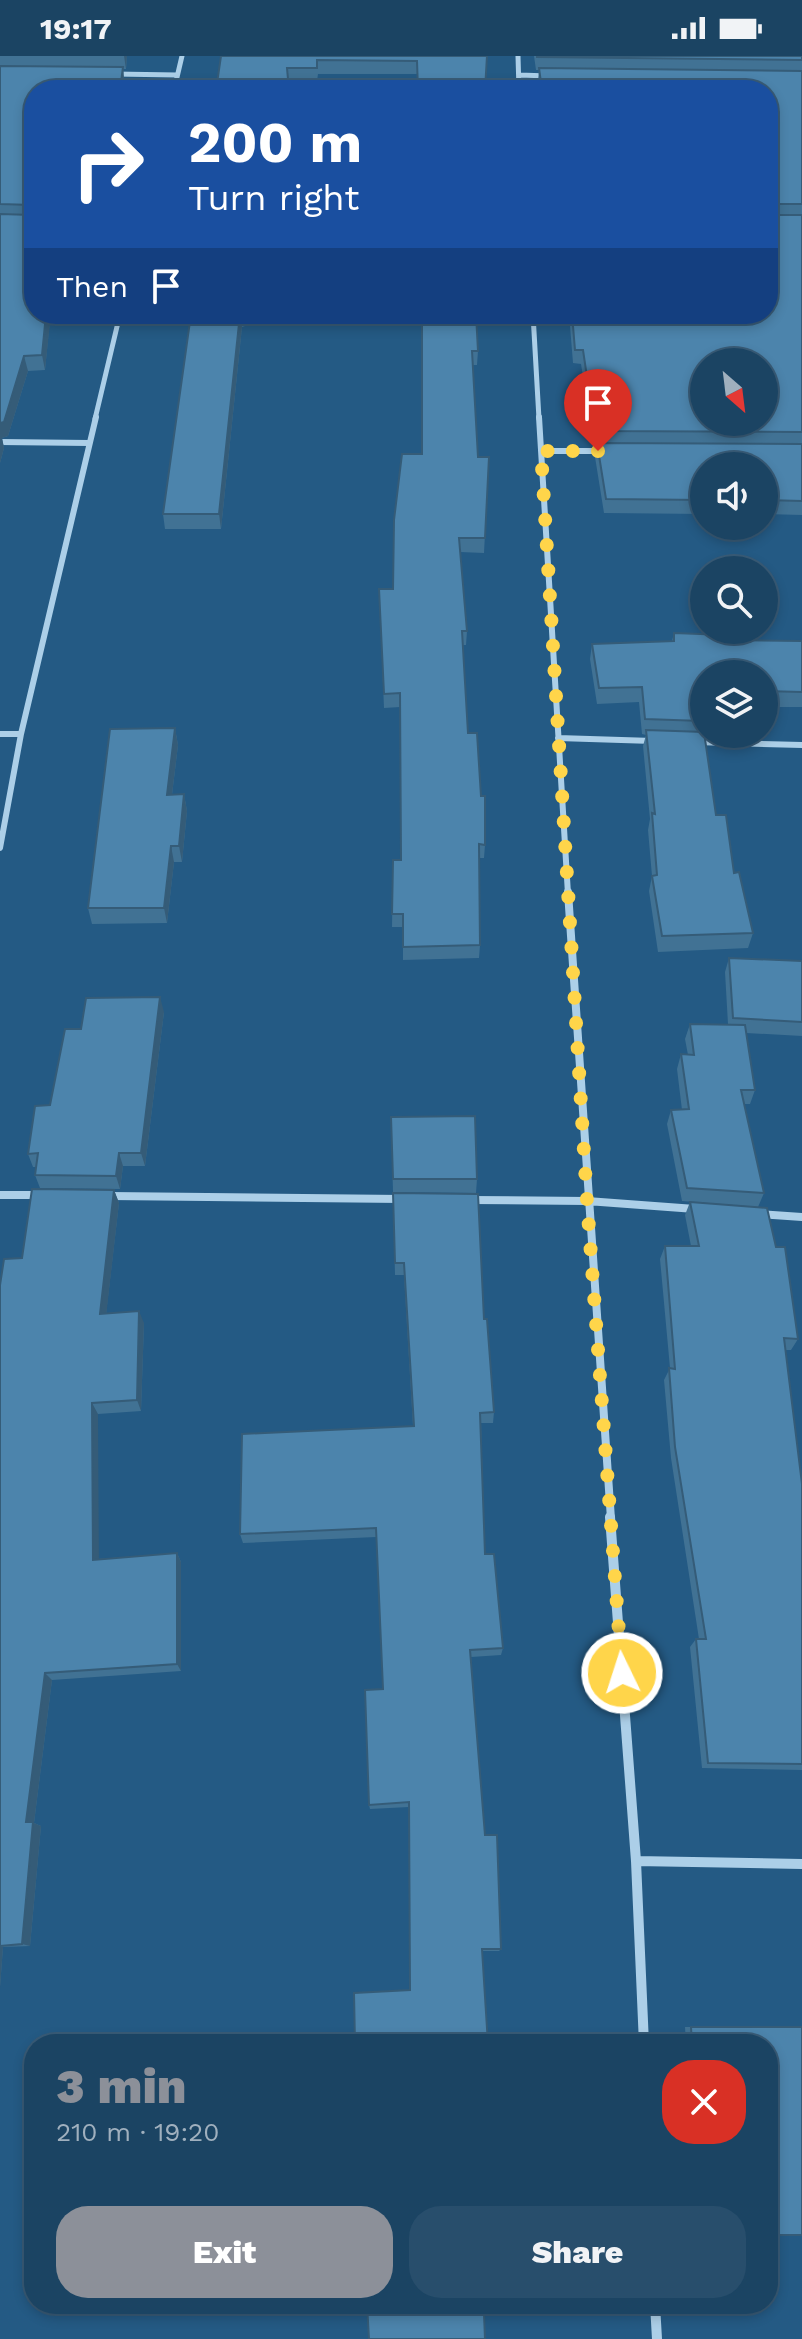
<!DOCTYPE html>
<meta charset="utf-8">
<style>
body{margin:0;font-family:"Work Sans",sans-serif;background:#284e6c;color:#f1f3f6;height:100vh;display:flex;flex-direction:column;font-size:30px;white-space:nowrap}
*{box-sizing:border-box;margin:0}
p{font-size:26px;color:#a0b0be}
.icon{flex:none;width:44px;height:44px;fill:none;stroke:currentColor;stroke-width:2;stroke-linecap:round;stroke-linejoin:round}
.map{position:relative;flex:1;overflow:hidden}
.sheet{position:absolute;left:24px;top:1978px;width:754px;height:280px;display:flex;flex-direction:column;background:#1b4463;border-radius:32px;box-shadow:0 4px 12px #0003,0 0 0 2px #395c78}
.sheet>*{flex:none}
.top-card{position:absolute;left:24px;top:24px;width:754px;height:244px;border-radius:32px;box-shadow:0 4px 12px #0003,0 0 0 2px #395c78;background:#1a4fa0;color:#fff;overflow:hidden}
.needle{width:52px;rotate:152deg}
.buttons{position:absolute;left:690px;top:292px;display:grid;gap:16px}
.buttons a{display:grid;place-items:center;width:88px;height:88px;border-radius:50%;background:#1b4463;box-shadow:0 4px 12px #0003,0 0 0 2px #395c78;font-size:40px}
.pin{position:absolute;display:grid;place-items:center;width:68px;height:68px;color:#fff;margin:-82px -34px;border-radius:50% 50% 50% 0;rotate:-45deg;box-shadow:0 0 8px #0007}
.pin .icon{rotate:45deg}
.me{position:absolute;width:88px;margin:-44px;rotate:356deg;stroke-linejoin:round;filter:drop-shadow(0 0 6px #0008)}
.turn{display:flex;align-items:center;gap:28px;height:168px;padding:0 32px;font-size:36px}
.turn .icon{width:104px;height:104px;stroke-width:2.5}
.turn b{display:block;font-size:56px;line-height:68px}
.then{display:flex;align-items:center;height:76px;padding:0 32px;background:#0003;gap:16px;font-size:30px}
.round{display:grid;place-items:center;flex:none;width:84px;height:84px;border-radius:32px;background:#284e6c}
.overview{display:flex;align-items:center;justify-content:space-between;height:136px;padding:0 32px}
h1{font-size:48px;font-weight:800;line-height:60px;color:#8c9099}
.primary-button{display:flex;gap:16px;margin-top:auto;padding:16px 32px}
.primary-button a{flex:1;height:92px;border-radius:32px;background:#8c9099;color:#fff;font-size:32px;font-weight:800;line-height:92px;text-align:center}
.primary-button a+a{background:#284e6c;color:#f1f3f6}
.status{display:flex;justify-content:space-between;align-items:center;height:56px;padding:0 40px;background:#1b4463;direction:ltr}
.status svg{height:22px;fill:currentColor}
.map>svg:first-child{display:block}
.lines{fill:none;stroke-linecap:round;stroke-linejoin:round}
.street-far3{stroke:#accfe8;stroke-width:5}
.street-far2{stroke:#accfe8;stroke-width:6}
.street-far1{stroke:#accfe8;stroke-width:8}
.street{stroke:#accfe8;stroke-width:10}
.wall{fill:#417294}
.shaded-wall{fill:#355c78}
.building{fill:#4c84ac;stroke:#355c78;stroke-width:2;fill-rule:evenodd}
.route{stroke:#ffd54a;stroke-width:14;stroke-dasharray:0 25.2}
</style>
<div class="status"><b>19:17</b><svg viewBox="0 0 49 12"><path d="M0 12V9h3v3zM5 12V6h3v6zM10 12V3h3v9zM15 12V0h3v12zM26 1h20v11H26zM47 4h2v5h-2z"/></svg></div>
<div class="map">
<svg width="802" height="2283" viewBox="0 0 802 2283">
<rect width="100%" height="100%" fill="#245a84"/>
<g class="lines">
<path class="street-far3" d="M518 0 519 34
M114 18 177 19
M519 19 549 20
M174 34 182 0
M533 258 539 363
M95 363 120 258"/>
<path class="street-far2" d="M539 361 568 838
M0 386 89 387
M541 395H604
M0 678H21
M558 682 653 685
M695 686 802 689
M0 792 21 678 96 361"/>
<path class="street-far1" d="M568 836 611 1463
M0 1139H39
M109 1140 403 1143
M469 1144 587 1145 695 1153
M760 1158 802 1161"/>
<path class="street" d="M610 1461 636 1805 644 1988
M636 1805 802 1808
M655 2248 657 2283"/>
</g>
<path class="wall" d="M0 0H127L126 13H123L124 24 123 34H34V258L50 263 45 314 28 315 8 380 2 382 4 392 0 407Z
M221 0H487L485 34H418L417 18H318L317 25H288Z
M534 0H802V459L764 458V410H704V458L604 457 595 401 597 389H594L581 308 573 307 569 258H768V34H539L538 25 539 14H536Z
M191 258H246L245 270 242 271 221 473H165L163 458Z
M422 258 478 295 477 309H473L478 401H489L484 497 460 496 467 575 466 589H463L468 677 481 740 485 789 484 802H479L480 889 479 902 403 904V871H392L393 804H401L400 651 384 652 379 533H393L422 398Z
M674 577 726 584 802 585V651H764V618H704V650H700L702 665 700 675 716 759 753 877 748 892 658 896 649 835 652 820 648 774 650 763 643 690 646 679 642 678 639 646 597 648 590 603 592 588 672 585Z
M175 672 178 689 172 739 184 738 187 755 182 806H174L167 867 92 868 88 852Z
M729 902 802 905V980L746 977 755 1034 750 1048H744L764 1137 758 1151 682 1145 667 1068 671 1054H682L677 1013 681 998 688 999 685 983 690 968H728L725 916Z
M164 956 145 1110H123L120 1133 40 1132 35 1119 36 1111H33L28 1098 50 1049 81 973Z
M391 1061 477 1123 476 1137 393 1136Z
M114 1134 119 1147 106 1258 144 1267 141 1355 98 1358V1503L177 1497 181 1506V1615L52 1624 34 1767 41 1770 30 1890 3 1891 0 1931V1229L22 1202Z
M393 1137 484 1263 494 1356 493 1367H481L485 1498 503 1592 501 1599 471 1601 485 1779 501 1893 499 1895H482L409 1934V1751L370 1753 369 1749 383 1633 376 1481 243 1487 240 1478 413 1370 404 1219H395Z
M690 1146 798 1283 791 1294H785L802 1428V1714L702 1712 690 1591 696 1583H699L671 1402 664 1324 670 1312 660 1203 665 1190H691L685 1159Z
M685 1971H802L768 1988H686Z"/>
<path class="shaded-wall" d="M124 0H127L126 13Z
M123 11 124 24 123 34H120Z
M46 258H51L45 314 42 299Z
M240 258 242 271 221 473 219 458Z
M24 300 28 315 8 380 2 382 4 392 0 407V367Z
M175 672 178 689 170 755 167 739Z
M184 738 187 755 182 806 179 790Z
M171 790 174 806 167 867 164 852Z
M160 941 164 956 145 1110 141 1097Z
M119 1097 123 1110 120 1133 116 1120Z
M114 1134 119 1147 105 1270 100 1258Z
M139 1255 144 1267 141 1355 137 1344Z
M92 1347 98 1358 99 1512 93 1504Z
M177 1497 181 1506V1615L177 1608Z
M45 1617 52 1624 34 1767 41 1770 30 1890 22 1888 26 1766Z
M0 1891H3L0 1931Z"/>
<path class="building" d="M221 0H487L485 34H418L417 5 317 4V12H287L289 34H216Z
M537 0H802V4L537 1Z
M0 10 123 11 120 34H34V151L32 149 0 148Z
M539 12 802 15V148H770L768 151V34H542Z
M768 156 771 159H802V376L595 375 583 294H575L572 258H768ZM704 306H764V366H704Z
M34 157V258H46L42 299 24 300 4 366 0 367V158L32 159Z
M191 258H240L219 458H163Z
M422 258H476L478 295H472L478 401H489L485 482H459L467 575H462L468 677H477L481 740H485V789L479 788 480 889 403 891V858H392L393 804H401L400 637 384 638 379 533H393L394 464 402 398H422Z
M597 387 802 388V445L764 444V410H704V444L606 443Z
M674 577 726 579V584L802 585V636L764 635V618H704V634H698L702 665 645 663 642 631 599 632 592 588 674 585Z
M175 672 167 739 184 738 179 790H171L164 852H88L110 673Z
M646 674 704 676 716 759H726L734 817 739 816 753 877 662 880 652 820 657 819 652 757 655 758Z
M729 902 802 905V966L733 962Z
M160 941 141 1097H119L116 1120 35 1119 38 1097 28 1098 35 1050 50 1049 65 973H81L86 942Z
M690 968 745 969 755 1034H741L764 1137 687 1132 671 1054 689 1053 681 998 694 999Z
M475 1060 477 1123H393L391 1061Z
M32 1133 114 1134 100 1258 139 1255 137 1344 92 1347 93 1504 177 1497V1608L45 1617 26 1766H33L22 1888 0 1890V1229L4 1203 22 1202Z
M393 1137 478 1138 484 1263H487L494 1356 480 1357 485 1498H494L503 1592 470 1594 485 1779H497L501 1893H482L488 1988H355L354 1937 410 1934 409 1746 369 1749 365 1634 383 1633 376 1472 240 1478 242 1378 414 1370 404 1207H395Z
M690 1146 767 1152 776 1191H785L798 1283 784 1282 802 1428V1708L708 1707 696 1583H706L675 1391 669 1312 675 1313 665 1190H699Z
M691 1971H802V2179H768V1988H692Z
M367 2248H501V2256L484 2258 485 2283H369Z"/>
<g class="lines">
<path class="route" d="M598 395H541L587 1145 622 1617"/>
</g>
</svg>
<div class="buttons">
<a><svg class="needle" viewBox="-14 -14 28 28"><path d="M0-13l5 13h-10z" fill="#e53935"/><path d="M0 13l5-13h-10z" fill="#a0b0be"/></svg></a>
<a><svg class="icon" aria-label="sound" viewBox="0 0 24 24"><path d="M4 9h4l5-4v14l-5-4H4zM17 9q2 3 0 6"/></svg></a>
<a><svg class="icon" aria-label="search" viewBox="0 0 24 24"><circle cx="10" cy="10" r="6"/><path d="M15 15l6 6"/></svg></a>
<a><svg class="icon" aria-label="layers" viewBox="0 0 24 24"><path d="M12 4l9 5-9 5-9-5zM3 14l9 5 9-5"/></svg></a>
</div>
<div class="pin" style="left:598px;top:395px;background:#d93025"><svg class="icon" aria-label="arrive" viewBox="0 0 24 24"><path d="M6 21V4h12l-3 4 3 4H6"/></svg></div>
<svg class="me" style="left:622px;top:1617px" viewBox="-20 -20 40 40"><circle r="17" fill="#ffd54a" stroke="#fff" stroke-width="3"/><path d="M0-11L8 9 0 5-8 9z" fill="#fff"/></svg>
<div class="top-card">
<div class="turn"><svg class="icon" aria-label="right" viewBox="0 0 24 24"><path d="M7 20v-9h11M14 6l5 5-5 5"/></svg><div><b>200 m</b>Turn right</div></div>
<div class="then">Then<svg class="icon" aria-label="arrive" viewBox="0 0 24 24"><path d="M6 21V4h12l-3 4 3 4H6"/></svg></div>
</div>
<section class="sheet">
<div class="overview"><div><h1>3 min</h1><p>210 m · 19:20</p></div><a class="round" style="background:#d93025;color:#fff"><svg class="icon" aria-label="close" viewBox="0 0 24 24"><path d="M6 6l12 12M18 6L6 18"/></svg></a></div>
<div class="primary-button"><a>Exit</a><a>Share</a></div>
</section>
</div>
